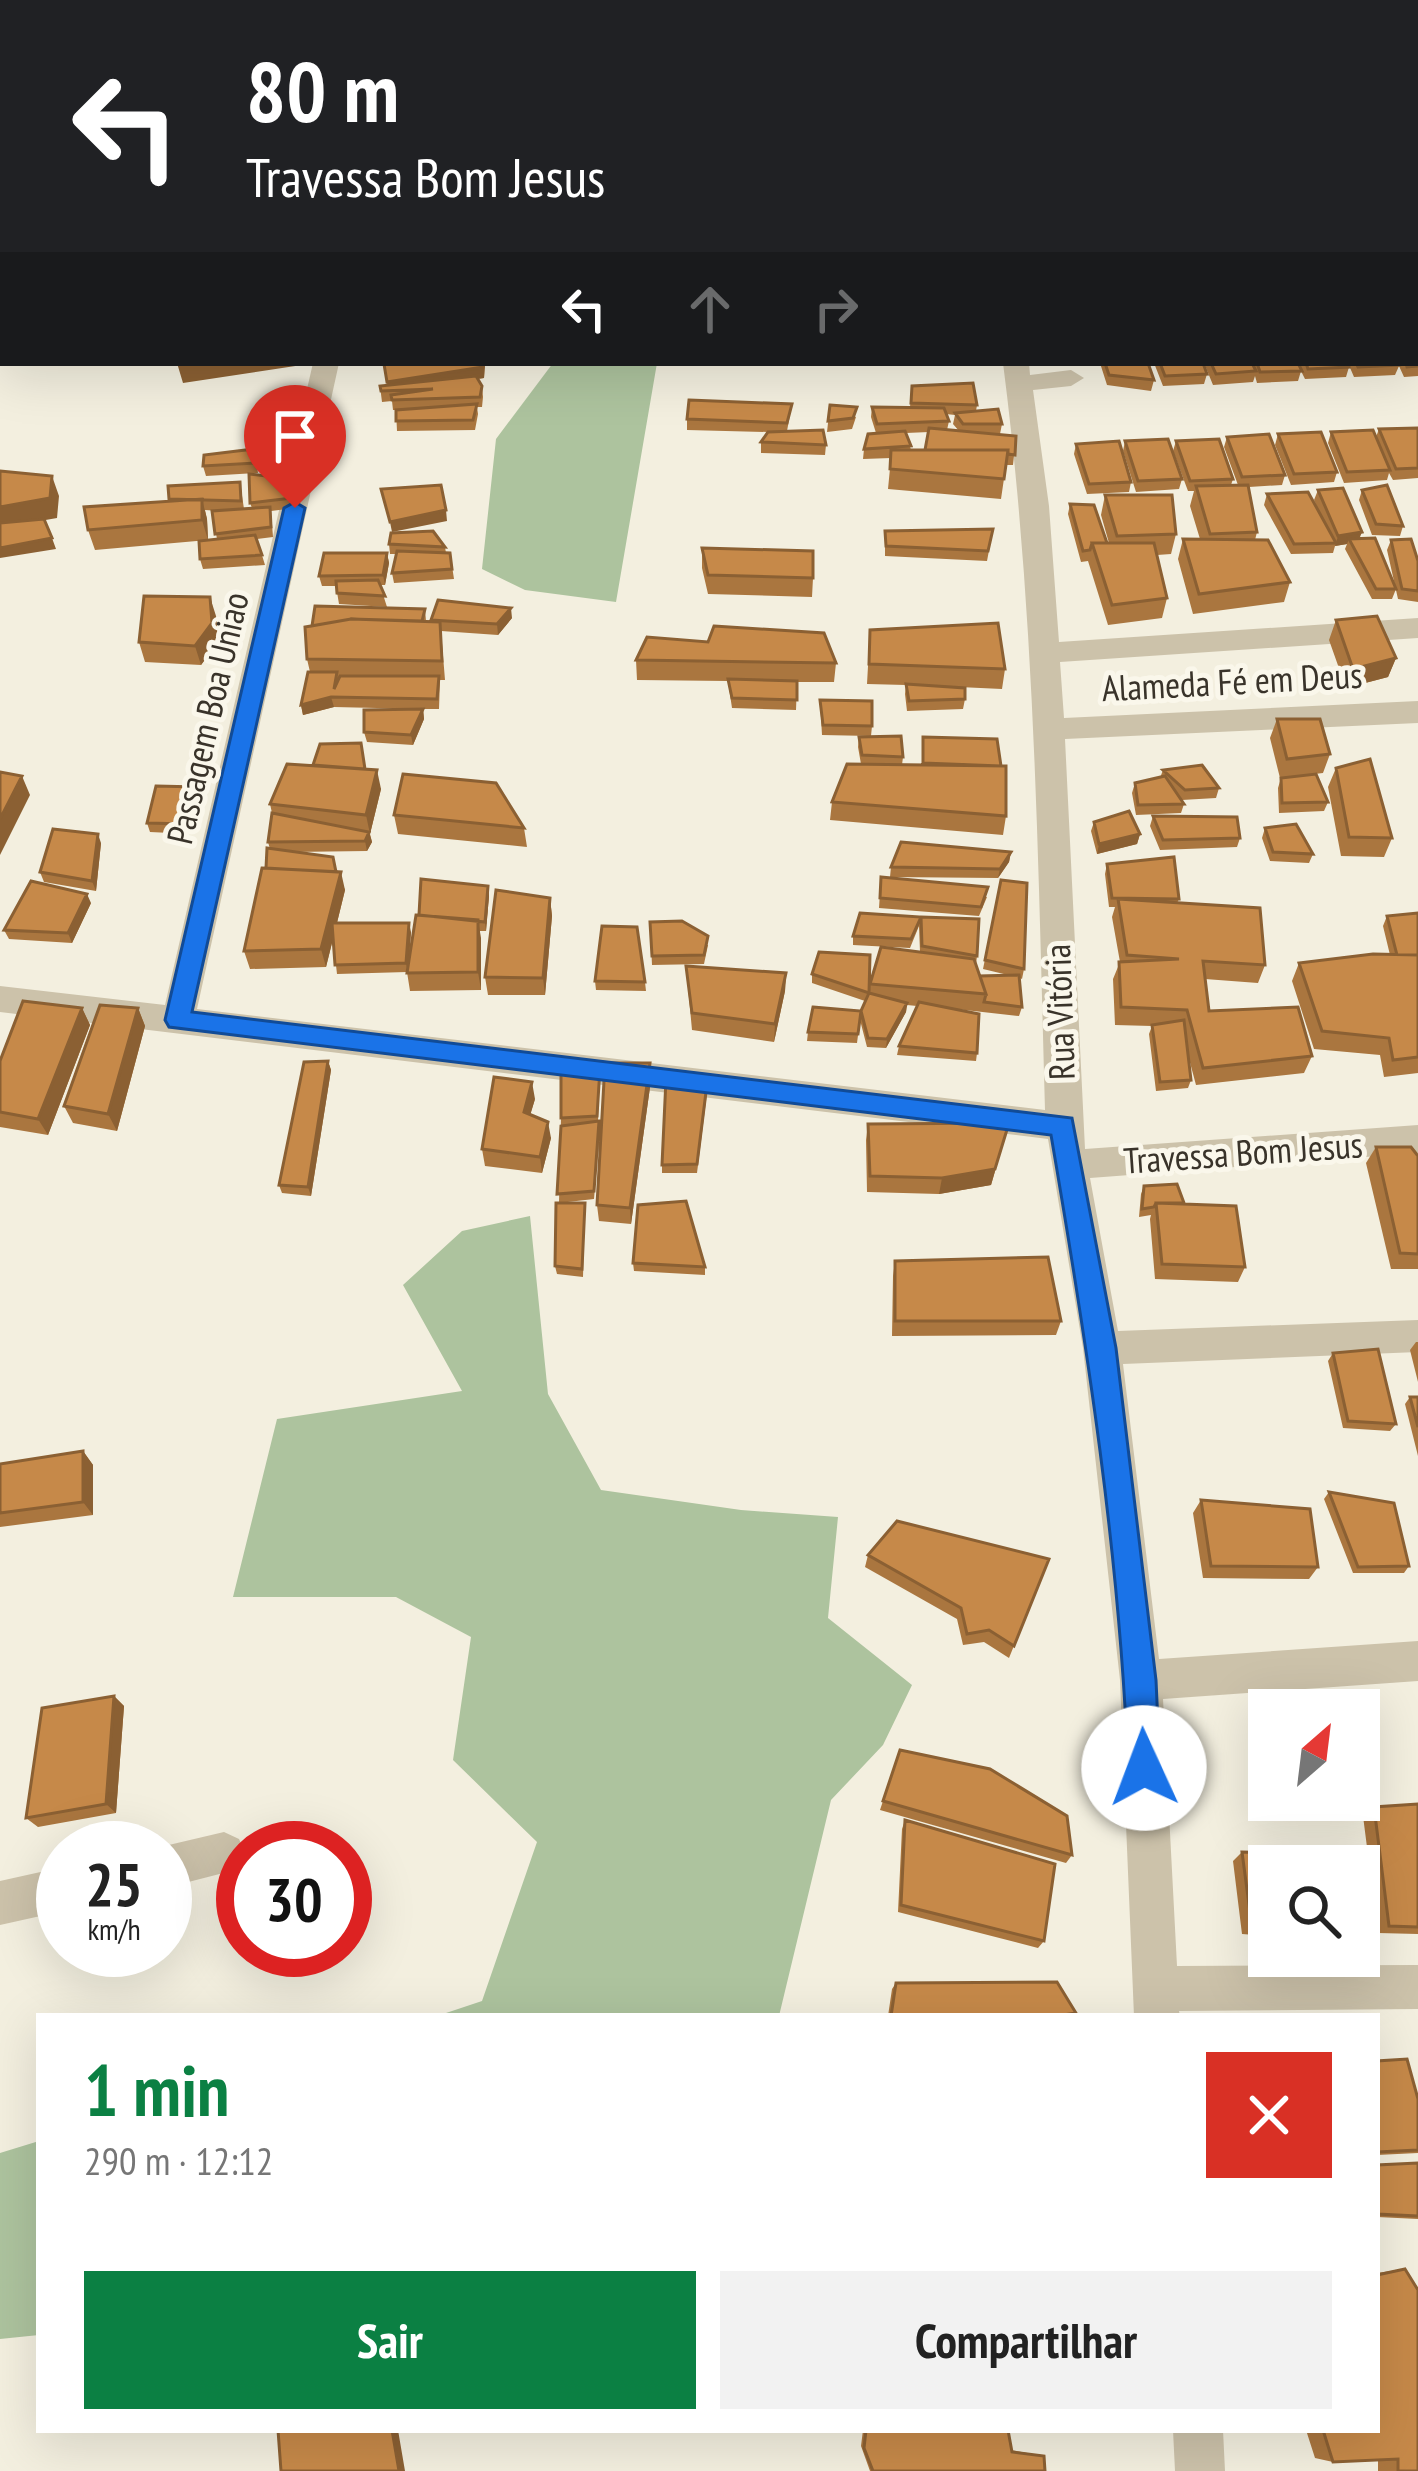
<!DOCTYPE html>
<html lang="pt">
<meta charset="utf-8">
<style>
body{margin:0;font-family:"PT Sans Narrow",sans-serif;background:#f2f2f2;color:#222;height:100vh;display:flex;flex-direction:column;font-size:45px;white-space:nowrap}
*{box-sizing:border-box;margin:0}
p{font-size:39px;color:#767676}
.icon{flex:none;width:66px;height:66px;fill:none;stroke:currentColor;stroke-width:2;stroke-linecap:round;stroke-linejoin:round}
.map{position:relative;flex:1;overflow:hidden}
.sheet{position:absolute;left:36px;top:2013px;width:1344px;height:420px;display:flex;flex-direction:column;background:#fff;border-radius:0px;box-shadow:0 12px 48px #0002}
.sheet>*{flex:none}
.guide{position:absolute;left:0px;top:0px;width:1419px;height:366px;box-shadow:0 12px 48px #0002;background:#202124;color:#fff;overflow:hidden}
.needle{width:78px;rotate:28deg}
.buttons{position:absolute;left:1248px;top:1689px;display:grid;gap:24px}
.buttons a{display:grid;place-items:center;width:132px;height:132px;border-radius:0px;background:#fff;box-shadow:0 12px 48px #0002;font-size:60px}
.speed{position:absolute;left:36px;top:1821px;display:flex;gap:24px;font-size:60px;font-weight:700;text-align:center}
.speed>*{display:grid;place-content:center;width:156px;height:156px;border-radius:50%;background:#fff;box-shadow:0 12px 48px #0002;line-height:1}
.speed small{font-size:30px;font-weight:400}
.speed .limit{border:18px solid #d22;background:#fff;color:#111}
.pin{position:absolute;display:grid;place-items:center;width:102px;height:102px;color:#fff;margin:-123px -51px;border-radius:50% 50% 50% 0;rotate:-45deg;box-shadow:0 0 12px #0007}
.pin .icon{rotate:45deg}
.me{position:absolute;width:132px;margin:-66px;rotate:358deg;stroke-linejoin:round;filter:drop-shadow(0 0 9px #0008)}
.turn{display:flex;align-items:center;gap:42px;height:252px;padding:0 48px;font-size:54px}
.turn .icon{width:156px;height:156px;stroke-width:2.5}
.turn b{display:block;font-size:84px;line-height:102px}
.lanes{display:flex;align-items:center;height:114px;padding:0 48px;background:#0003;justify-content:center;gap:60px;direction:ltr}
.lanes .off{opacity:.35}
.round{display:grid;place-items:center;flex:none;width:126px;height:126px;border-radius:0px;background:#f2f2f2}
.overview{display:flex;align-items:center;justify-content:space-between;height:204px;padding:0 48px}
h1{font-size:72px;font-weight:700;line-height:90px;color:#0b8043}
.button{display:flex;gap:24px;margin-top:auto;padding:24px 48px}
.button a{flex:1;height:138px;border-radius:0px;background:#0b8043;color:#fff;font-size:48px;font-weight:700;line-height:138px;text-align:center}
.button a+a{background:#f2f2f2;color:#222}
.map>svg:first-child{display:block}
.green{fill:#adc39e}
.lines{fill:none;stroke-linecap:round;stroke-linejoin:round}
.minor{fill:#ccc2aa;fill-rule:evenodd}
.wall{fill:#aa763f;fill-rule:evenodd}
.shaded-wall{fill:#8b6033}
.building{fill:#c68949;stroke:#8b6033;stroke-width:3}
.route{fill:#1a73e8;stroke:#114b97;stroke-width:3}
.labels{text-anchor:middle;dominant-baseline:central;stroke-width:10;stroke-linejoin:round;paint-order:stroke}
.street-label{font-size:36px;fill:#39332a;stroke:#faf7eb}
</style>
<div class="map">
<svg width="1418" height="2471" viewBox="0 0 1418 2471">
<rect width="100%" height="100%" fill="#f3efdf"/>
<path class="green" d="M553 363H657L616 602 525 590 482 569 496 439Z
M530 1216 548 1394 601 1490 741 1510 838 1517 828 1618 912 1685 883 1745 831 1800 779 2016H437L482 2001 537 1842 453 1760 471 1637 396 1597H233L277 1419 462 1391 403 1285 462 1231Z
M39 2141V2335L0 2339V2153Z"/>
<g class="lines">
<path class="minor" d="M388 0H410L387 3Z
M963 0H985L986 3H964Z
M1416 45H1418V59H1416Z
M313 363H339L197 1009 1045 1110C1038 860 1035 611 1003 363H1029L1030 375 1071 370 1084 378 1071 386 1033 390 1049 506 1059 642 1418 618V638L1060 662 1064 718 1418 701V723L1065 739 1085 1149 1418 1125V1153L1090 1178 1118 1331 1418 1320V1352L1123 1364 1159 1659 1418 1641V1681L1163 1699 1177 1966 1418 1965V2009L1179 2011 1180 2016H1134L1120 1680 1083 1348 1048 1139 0 1012V986L165 1005Z
M224 1832 239 1839 243 1848 239 1869 165 1888V1848H156Z
M63 1867V1911L0 1925V1881Z
M1173 2430H1223L1225 2471H1175Z"/>
</g>
<path class="wall" d="M1418 329V376L1404 377 1399 366 1395 375 1354 377 1348 363H1416Z
M392 363H485L484 378 477 379 482 386 483 397 482 407H477L478 414 475 430 397 431 396 410H393L392 401 382 402 380 386 387 385Z
M1100 363H1148L1154 380 1151 391 1107 385Z
M1154 363H1203L1207 374 1204 384 1163 386Z
M1204 363H1348L1349 367 1346 377 1305 379 1301 371 1298 381 1257 383 1255 376 1253 382 1213 385Z
M912 386 977 405 976 411 1002 424 1000 434 1016 436 1013 465H1006L1001 499 888 489 891 458 863 459 864 449 876 433 871 417 872 407H910ZM946 414 955 415 953 424 959 431 947 430 949 421ZM929 432 925 450H911L906 433Z
M792 404 787 431 826 445 825 455 761 453V442L768 432 687 430V419Z
M830 405 856 417 852 429 827 432Z
M1418 428V478L1393 480 1389 473 1387 480 1344 483 1328 443 1331 432 1376 437 1379 429Z
M1278 434 1337 472 1334 482 1291 485 1275 445Z
M1227 437 1285 475 1282 485 1249 487 1257 532 1255 540 1290 582 1284 602 1193 614 1178 559 1183 539H1200L1190 506 1194 491H1188L1173 451 1176 441 1233 479 1231 485H1238L1224 447Z
M1125 441 1182 479 1179 489 1136 492 1123 451Z
M1076 444 1131 482 1129 492 1087 494 1074 454Z
M256 459 258 473 206 476 203 466Z
M240 482 244 509 252 508 250 503 292 498 295 508 271 511 273 537 257 539 265 565 203 569 200 559 217 539 212 511H220L205 510 207 519 208 540 95 550 88 530 170 502 168 486Z
M1318 490 1359 539 1396 589 1392 599H1372L1345 549 1347 544 1335 546 1333 553 1291 554 1264 505 1267 494 1322 518 1314 500Z
M1362 490 1403 526 1400 536 1372 535 1359 500Z
M1105 495 1176 534 1171 554 1157 555 1167 598 1162 618 1108 625 1088 561 1081 562 1068 514 1070 504 1109 543 1101 515Z
M993 529 987 561 885 556V531Z
M1391 540 1418 561V602L1398 599 1387 550Z
M389 544 445 547 446 553H450L454 579 394 583 392 573 396 554H390Z
M702 548 813 578 812 597 708 594 702 568Z
M387 553 389 563 385 585H380L387 607 339 604 336 586H322L319 576Z
M425 609 426 621 512 618 498 635 441 631 445 680H440L439 709H423L424 719 413 745 367 742 364 732 419 709 334 707 303 715 301 705 310 672 307 659Z
M216 616 218 642 201 665 145 662 139 642Z
M1336 620 1396 658 1388 677 1346 688 1329 640Z
M870 630 1005 669 1002 689 959 687 965 699 963 709 907 711 905 694 906 685 867 684Z
M636 660 836 663 834 682H797L796 710 732 708 728 681 637 680Z
M820 700 872 726 871 736 822 735Z
M1277 719 1330 754 1323 773 1280 778 1270 738Z
M859 737 903 757 902 765H922L923 737 1006 816 1003 835 830 820 832 802 861 764 858 747Z
M1336 768 1392 838 1384 857 1341 856 1328 787Z
M365 769 381 789 370 834 372 842 367 851 292 852 337 872 345 890 337 923 411 932 409 959 488 886 489 896 486 931H480L481 990 410 991 407 972 337 974 333 939 326 967 250 969 244 951 270 849 268 842 272 813 270 804Z
M1163 770 1219 788 1216 798 1182 800 1184 804 1181 813 1136 815 1132 793 1135 783 1160 778Z
M1281 778 1328 802 1324 811 1279 813 1278 788Z
M201 797 192 834 150 832 147 823Z
M394 815 524 828 527 847 398 834Z
M1153 816 1240 838 1237 847 1160 850 1150 826Z
M1094 822 1140 834 1137 844 1097 854 1091 831Z
M1265 828 1313 854 1309 863 1270 861 1262 838Z
M101 843 96 891 44 882 40 872Z
M1011 852 1009 862 998 878 890 877 891 867Z
M1107 864 1179 899 1177 903 1265 965 1258 983 1205 979 1209 1011 1312 1056 1304 1073 1196 1085 1188 1055 1191 1080 1188 1088 1156 1091 1149 1034 1152 1026 1115 1025 1113 979 1120 962 1112 917 1115 907H1109L1105 874Z
M881 877 987 897 979 916 879 908Z
M1001 880 1024 969 1022 979 1020 978 1022 1007 1019 1016 956 1009 977 1053 976 1061 897 1055 899 1046 917 1006 907 1005 906 1012 886 1048 867 1047 860 1020 857 1043 807 1041 808 1032 861 1011 865 1001 812 983V974L870 984 920 952 919 926 910 948 853 945V936L921 917 977 956 976 964 980 976 1008 975 983 969Z
M550 898 552 916 545 995H488L485 977Z
M91 903 72 943 9 939 4 930Z
M1418 913V1073L1384 1077 1380 1055 1314 1049 1292 981 1299 963 1390 955 1383 926 1387 916Z
M650 922 708 945 704 964 652 965Z
M686 966 786 973 785 991 774 1042 692 1030Z
M595 981 645 982 646 991 596 990Z
M82 1008 90 1025 48 1135 0 1127V1061Z
M138 1008 145 1026 117 1131 73 1123 64 1106Z
M328 1061 331 1070 311 1196 282 1193 279 1185Z
M600 1068 598 1121 600 1129 594 1199 559 1203 561 1118Z
M651 1080 631 1224 599 1221 597 1205Z
M707 1093 697 1173H662V1165Z
M535 1099 530 1115 551 1138 542 1173 485 1166 482 1149Z
M1009 1123 991 1185 939 1194 867 1192 866 1140 868 1124Z
M1376 1147 1418 1156V1269H1391L1366 1163Z
M1144 1186 1184 1203 1245 1267 1238 1282 1155 1279 1150 1219 1151 1215 1139 1217 1141 1194Z
M585 1203 583 1277 557 1274 555 1266Z
M895 1261 1061 1321 1056 1335 892 1336 893 1276Z
M633 1263 705 1267V1275L634 1271Z
M1416 1342H1418V1382L1410 1350Z
M1333 1353 1396 1424 1390 1431 1343 1428 1328 1361Z
M1410 1397H1418V1456L1405 1404Z
M83 1451 93 1465V1515L0 1527V1464Z
M1329 1492 1409 1566 1404 1573H1353L1324 1499Z
M1201 1500 1318 1567 1309 1579 1203 1578 1193 1513Z
M868 1555 1049 1559 1009 1658 984 1642 963 1645 957 1619 865 1567Z
M114 1696 124 1706 116 1813 38 1827 26 1818Z
M900 1750 1072 1855 1066 1863 880 1810Z
M1418 1804V1934L1378 1933 1363 1816 1374 1807Z
M905 1820 1044 1941 1038 1948 898 1912 902 1829Z
M1242 1852 1269 1866V1936L1242 1934 1233 1861Z
M896 1983 1076 2013 1073 2016H888L892 1989Z
M1377 2061 1418 2099V2153L1377 2155Z
M1418 2163V2219L1377 2217V2165Z
M1405 2269 1418 2471H1378V2460L1333 2462 1315 2458 1306 2430H1377V2273Z
M863 2430H1007L1011 2450 1044 2456 1045 2471H870L861 2446Z"/>
<path class="shaded-wall" d="M27 0H79L80 3H28Z
M177 363H301L302 365 183 383Z
M485 363 484 378 388 391 387 382Z
M52 476 59 496 57 518 0 528V507Z
M202 499 207 519 208 540 202 520Z
M446 510 447 521 392 532 390 522Z
M1362 532 1358 542 1349 539 1347 544 1335 546 1338 536Z
M52 538 56 549 0 558V548Z
M387 553 389 563 385 585 383 575Z
M210 597 216 616 218 642 201 665 195 646Z
M511 608 512 618 498 635 497 624Z
M1396 658 1388 677 1346 688 1353 669Z
M331 697 334 707 303 715 301 705Z
M423 709 424 719 413 745 411 735Z
M377 770 381 789 370 834 366 815Z
M22 776 30 795 0 855V819Z
M197 787 201 797 192 834 188 824Z
M369 832 372 842 367 851 365 841Z
M98 834 101 843 96 891 92 881Z
M1140 834 1137 844 1097 854 1099 844Z
M1011 852 1009 862 998 878 1000 869Z
M341 872 345 890 326 967 321 949Z
M488 886 489 896 486 931 485 922Z
M87 894 91 903 72 943 68 933Z
M550 898 552 916 545 995 543 978Z
M478 920 481 938V990L478 972Z
M409 923 411 932 408 972 406 963Z
M786 973 785 991 774 1042 775 1024Z
M907 1003 906 1012 886 1048 887 1039Z
M82 1008 90 1025 48 1135 38 1119Z
M138 1008 145 1026 117 1131 108 1114Z
M328 1061 331 1070 311 1196 308 1187Z
M650 1063 651 1080 631 1224 630 1208Z
M532 1082 535 1099 526 1129 524 1112Z
M548 1122 551 1138 542 1173 540 1157Z
M1009 1123 991 1185 939 1194 942 1178Z
M83 1451 93 1465V1515L83 1502Z
M114 1696 124 1706 116 1813 106 1804Z
M392 2430H398L405 2471H399Z"/>
<path class="building" d="M0 0H15L16 3H3V9L0 10Z
M211 0H224L228 3 204 2Z
M231 0H265L266 1 234 3Z
M442 0H509V3H443Z
M912 0H944L945 3H913Z
M1416 329H1418V366L1407 367 1406 363H1416Z
M392 363H483V367L387 382 384 364Z
M1105 363H1148L1154 380 1109 375Z
M1160 363H1203L1207 374 1165 376Z
M1211 363H1252L1256 371 1216 374Z
M1257 363H1298L1302 371 1260 372Z
M1306 363H1348L1349 367 1308 369Z
M1356 363H1398L1399 365 1358 367Z
M476 376 482 386 480 397 392 400 391 395 433 389 381 391 380 386Z
M973 383 977 405 911 403 912 386Z
M689 400 792 404 787 423 687 419Z
M477 404 473 420 396 421V410Z
M830 405 857 407 853 418 828 421Z
M872 407 944 408 949 421 877 424Z
M998 409 1002 424H963L955 413Z
M929 428 1016 436 1015 455 1008 454V450H925Z
M1418 428V468L1396 469 1379 429Z
M823 430 826 445 761 442 768 432Z
M1373 430 1390 470 1347 472 1331 432Z
M905 431 911 446 864 449 868 434Z
M1321 432 1337 472 1294 474 1278 434Z
M1269 434 1285 475 1242 477 1227 437Z
M1168 439 1182 479 1138 481 1125 441Z
M1219 439 1233 479 1190 481 1176 441Z
M1119 441 1131 482 1089 484 1076 444Z
M254 449 256 463 203 466 204 455Z
M891 450H1008L1004 479 890 469Z
M0 471 52 476 50 498 0 507Z
M249 474 283 478 292 498 250 503Z
M240 482 241 501 169 499 168 486Z
M441 485 446 510 390 522 381 489Z
M1248 485 1257 532 1210 534 1196 486Z
M1387 485 1403 526 1376 524 1362 490Z
M1343 488 1362 532 1338 536 1318 490Z
M1308 492 1336 543 1294 544 1267 494Z
M1105 495H1172L1176 534 1117 536Z
M202 499V520L88 530 84 507Z
M1070 504 1094 505 1107 543H1092L1090 550 1083 551Z
M270 507 271 527 215 534 212 511Z
M44 519 52 538 0 548V523Z
M993 529 988 551 886 546 885 531Z
M433 531 445 547 389 544 391 533Z
M255 535 262 555 200 559 199 541Z
M1375 538 1396 589H1376L1349 539Z
M1183 539 1268 540 1290 582 1199 594Z
M1411 539 1418 561V591L1402 589 1391 540Z
M1092 543H1154L1167 598 1112 605Z
M702 548 813 551V578L708 575Z
M397 551 450 553 452 569 392 573Z
M324 553H387L383 575 319 576Z
M378 580 385 596 337 593 336 581Z
M144 596 210 597 212 623 195 646 139 642Z
M438 600 511 608 497 624 431 620Z
M315 606 425 609 422 621 351 619 312 626Z
M1377 616 1396 658 1353 669 1336 620Z
M351 619 440 622 442 661 307 659 305 627Z
M998 623 1005 669 869 664 870 630Z
M714 626 824 633 836 663 636 660 647 637 708 642Z
M308 672H337L334 689 340 676H439L437 699 331 697 301 705Z
M728 679 797 681V700L732 698Z
M906 684 965 688V699L909 701Z
M820 700 872 701V726L823 725Z
M423 709 411 735 364 732V710Z
M1277 719H1320L1330 754 1287 759Z
M901 736 903 757 862 755 859 737Z
M923 737 997 739 1001 766 923 763Z
M361 743 365 769 313 765 320 744Z
M1370 759 1392 838 1349 837 1336 768Z
M287 764 377 770 366 815 270 804Z
M847 764 1006 766V816L832 802Z
M1202 765 1219 788 1185 790 1163 770Z
M0 772 22 776 0 819Z
M403 774 496 783 524 828 394 815Z
M1316 774 1328 802 1282 803 1281 778Z
M1165 776 1184 804 1138 805 1135 783Z
M156 786 197 787 188 824 147 823Z
M1129 811 1140 834 1099 844 1094 822Z
M272 813 369 832 365 841 268 842Z
M1153 816 1237 817 1240 838 1163 840Z
M1296 824 1313 854 1273 852 1265 828Z
M53 829 98 834 92 881 40 872Z
M901 842 1011 852 1000 869 891 867Z
M267 848 333 857 336 872 266 868Z
M1174 857 1179 899 1112 898 1107 864Z
M262 868 341 872 321 949 244 951Z
M881 877 988 887 981 907 880 898Z
M421 879 488 886 485 922 419 915Z
M1001 880 1027 883 1024 969 985 960Z
M31 881 87 894 68 933 4 930Z
M496 890 550 898 543 978 485 977Z
M1118 899 1260 908 1265 965 1203 961 1209 1011 1298 1007 1312 1056 1203 1068 1187 1010 1121 1007 1119 962 1179 959 1127 955Z
M860 913 921 917 911 939 853 936Z
M1418 913V955H1397L1387 916Z
M416 915 478 920V972L407 973Z
M921 917 979 919 977 956 922 946Z
M682 921 708 936 704 955 652 956 650 922Z
M332 923H409L406 963 335 965Z
M602 926 637 927 645 982 595 981Z
M881 947 974 959 986 994 870 984Z
M819 952 870 955 869 993 812 974Z
M1373 954 1418 955V1057L1393 1060 1389 1038 1322 1031 1299 963Z
M686 966 786 973 775 1024 692 1013Z
M1019 975 1022 1007 984 1002 986 994 980 976Z
M869 993 907 1003 887 1039 868 1038 861 1011Z
M23 1001 82 1008 38 1119 0 1112V1061Z
M919 1002 979 1014 977 1053 899 1046Z
M100 1005 138 1008 108 1114 64 1106Z
M813 1007 861 1011 858 1034 808 1032Z
M1184 1020 1191 1080 1160 1082 1152 1025Z
M328 1061 308 1187 279 1185 304 1062Z
M605 1063H650L630 1208 597 1205Z
M561 1064 600 1068 597 1116 561 1118Z
M494 1077 532 1082 524 1112 548 1122 540 1157 482 1149Z
M666 1079 707 1084 697 1164 662 1165Z
M599 1121 594 1191 557 1194 561 1126Z
M1009 1123 995 1169 942 1178 870 1176 868 1124Z
M1376 1147H1411L1418 1156V1254L1400 1253Z
M1177 1184 1184 1203H1156L1154 1207 1142 1209 1144 1186Z
M686 1201 705 1267 633 1263 638 1205Z
M556 1203H585L582 1269 555 1266Z
M1156 1203 1236 1206 1245 1267 1162 1264Z
M1048 1257 1061 1321H895V1261Z
M1378 1349 1396 1424 1348 1421 1333 1353Z
M1410 1397H1418V1427Z
M83 1451V1502L0 1513V1464Z
M1329 1492 1394 1503 1409 1566 1358 1567Z
M1201 1500 1310 1509 1318 1567 1211 1566Z
M897 1521 1049 1559 1014 1646 989 1630 967 1634 961 1608 868 1555Z
M114 1696 106 1804 26 1818 42 1708Z
M900 1750 990 1769 1067 1816 1072 1855 883 1801Z
M1418 1804V1927L1389 1926 1374 1807Z
M905 1820 1055 1864 1044 1941 901 1905Z
M1242 1852 1351 1855 1353 1866H1269V1928L1252 1927Z
M1057 1982 1076 2013 1057 2016H891L896 1983Z
M1407 2059 1418 2099V2150L1377 2152V2061Z
M1418 2163V2216L1377 2214V2165Z
M1405 2269 1418 2290V2471H1398V2459L1333 2462 1323 2430H1377V2275Z
M278 2430H392L399 2471H281Z
M866 2430H1008L1012 2452 1044 2456 1045 2471H873L864 2448Z"/>
<path class="route" d="M295 502 305 508 192 1012 1072 1118 1116 1348 1156 1680 1160 1768 1156 1780 1144 1785 1133 1780 1128 1768C1120 1556 1087 1345 1051 1135L169 1027 165 1020 284 508Z"/>
<g class="labels">
<g class="street-label">
<text transform="translate(1232 681) rotate(-3)">Alameda Fé em Deus</text>
<text transform="translate(207 718) rotate(-77)">Passagem Boa Uniao</text>
<text transform="translate(1059 1012) rotate(-92)">Rua Vitória</text>
<text transform="translate(1243 1152) rotate(-4)">Travessa Bom Jesus</text>
</g>
</g>
</svg>
<div class="buttons">
<a><svg class="needle" viewBox="-14 -14 28 28"><path d="M0-13l5 13h-10z" fill="#e53935"/><path d="M0 13l5-13h-10z" fill="#767676"/></svg></a>
<a><svg class="icon" aria-label="search" viewBox="0 0 24 24"><circle cx="10" cy="10" r="6"/><path d="M15 15l6 6"/></svg></a>
</div>
<div class="speed"><div>25<small>km/h</small></div><div class="limit">30</div></div>
<div class="pin" style="left:295px;top:508px;background:#d93025"><svg class="icon" aria-label="arrive" viewBox="0 0 24 24"><path d="M6 21V4h12l-3 4 3 4H6"/></svg></div>
<svg class="me" style="left:1144px;top:1768px" viewBox="-20 -20 40 40"><circle r="19" fill="#fff"/><path d="M0-13L10 11 0 6-10 11z" fill="#1a73e8"/></svg>
<div class="guide">
<div class="turn"><svg class="icon" aria-label="left" viewBox="0 0 24 24"><path d="M17 20v-9H6M10 6l-5 5 5 5"/></svg><div><b>80 m</b>Travessa Bom Jesus</div></div>
<div class="lanes"><svg class="icon" aria-label="left" viewBox="0 0 24 24"><path d="M17 20v-9H6M10 6l-5 5 5 5"/></svg><svg class="icon off" aria-label="ahead" viewBox="0 0 24 24"><path d="M12 20V5M6 11l6-6 6 6"/></svg><svg class="icon off" aria-label="right" viewBox="0 0 24 24"><path d="M7 20v-9h11M14 6l5 5-5 5"/></svg></div>
</div>
<section class="sheet">
<div class="overview"><div><h1>1 min</h1><p>290 m · 12:12</p></div><a class="round" style="background:#d93025;color:#fff"><svg class="icon" aria-label="close" viewBox="0 0 24 24"><path d="M6 6l12 12M18 6L6 18"/></svg></a></div>
<div class="button"><a>Sair</a><a>Compartilhar</a></div>
</section>
</div>
